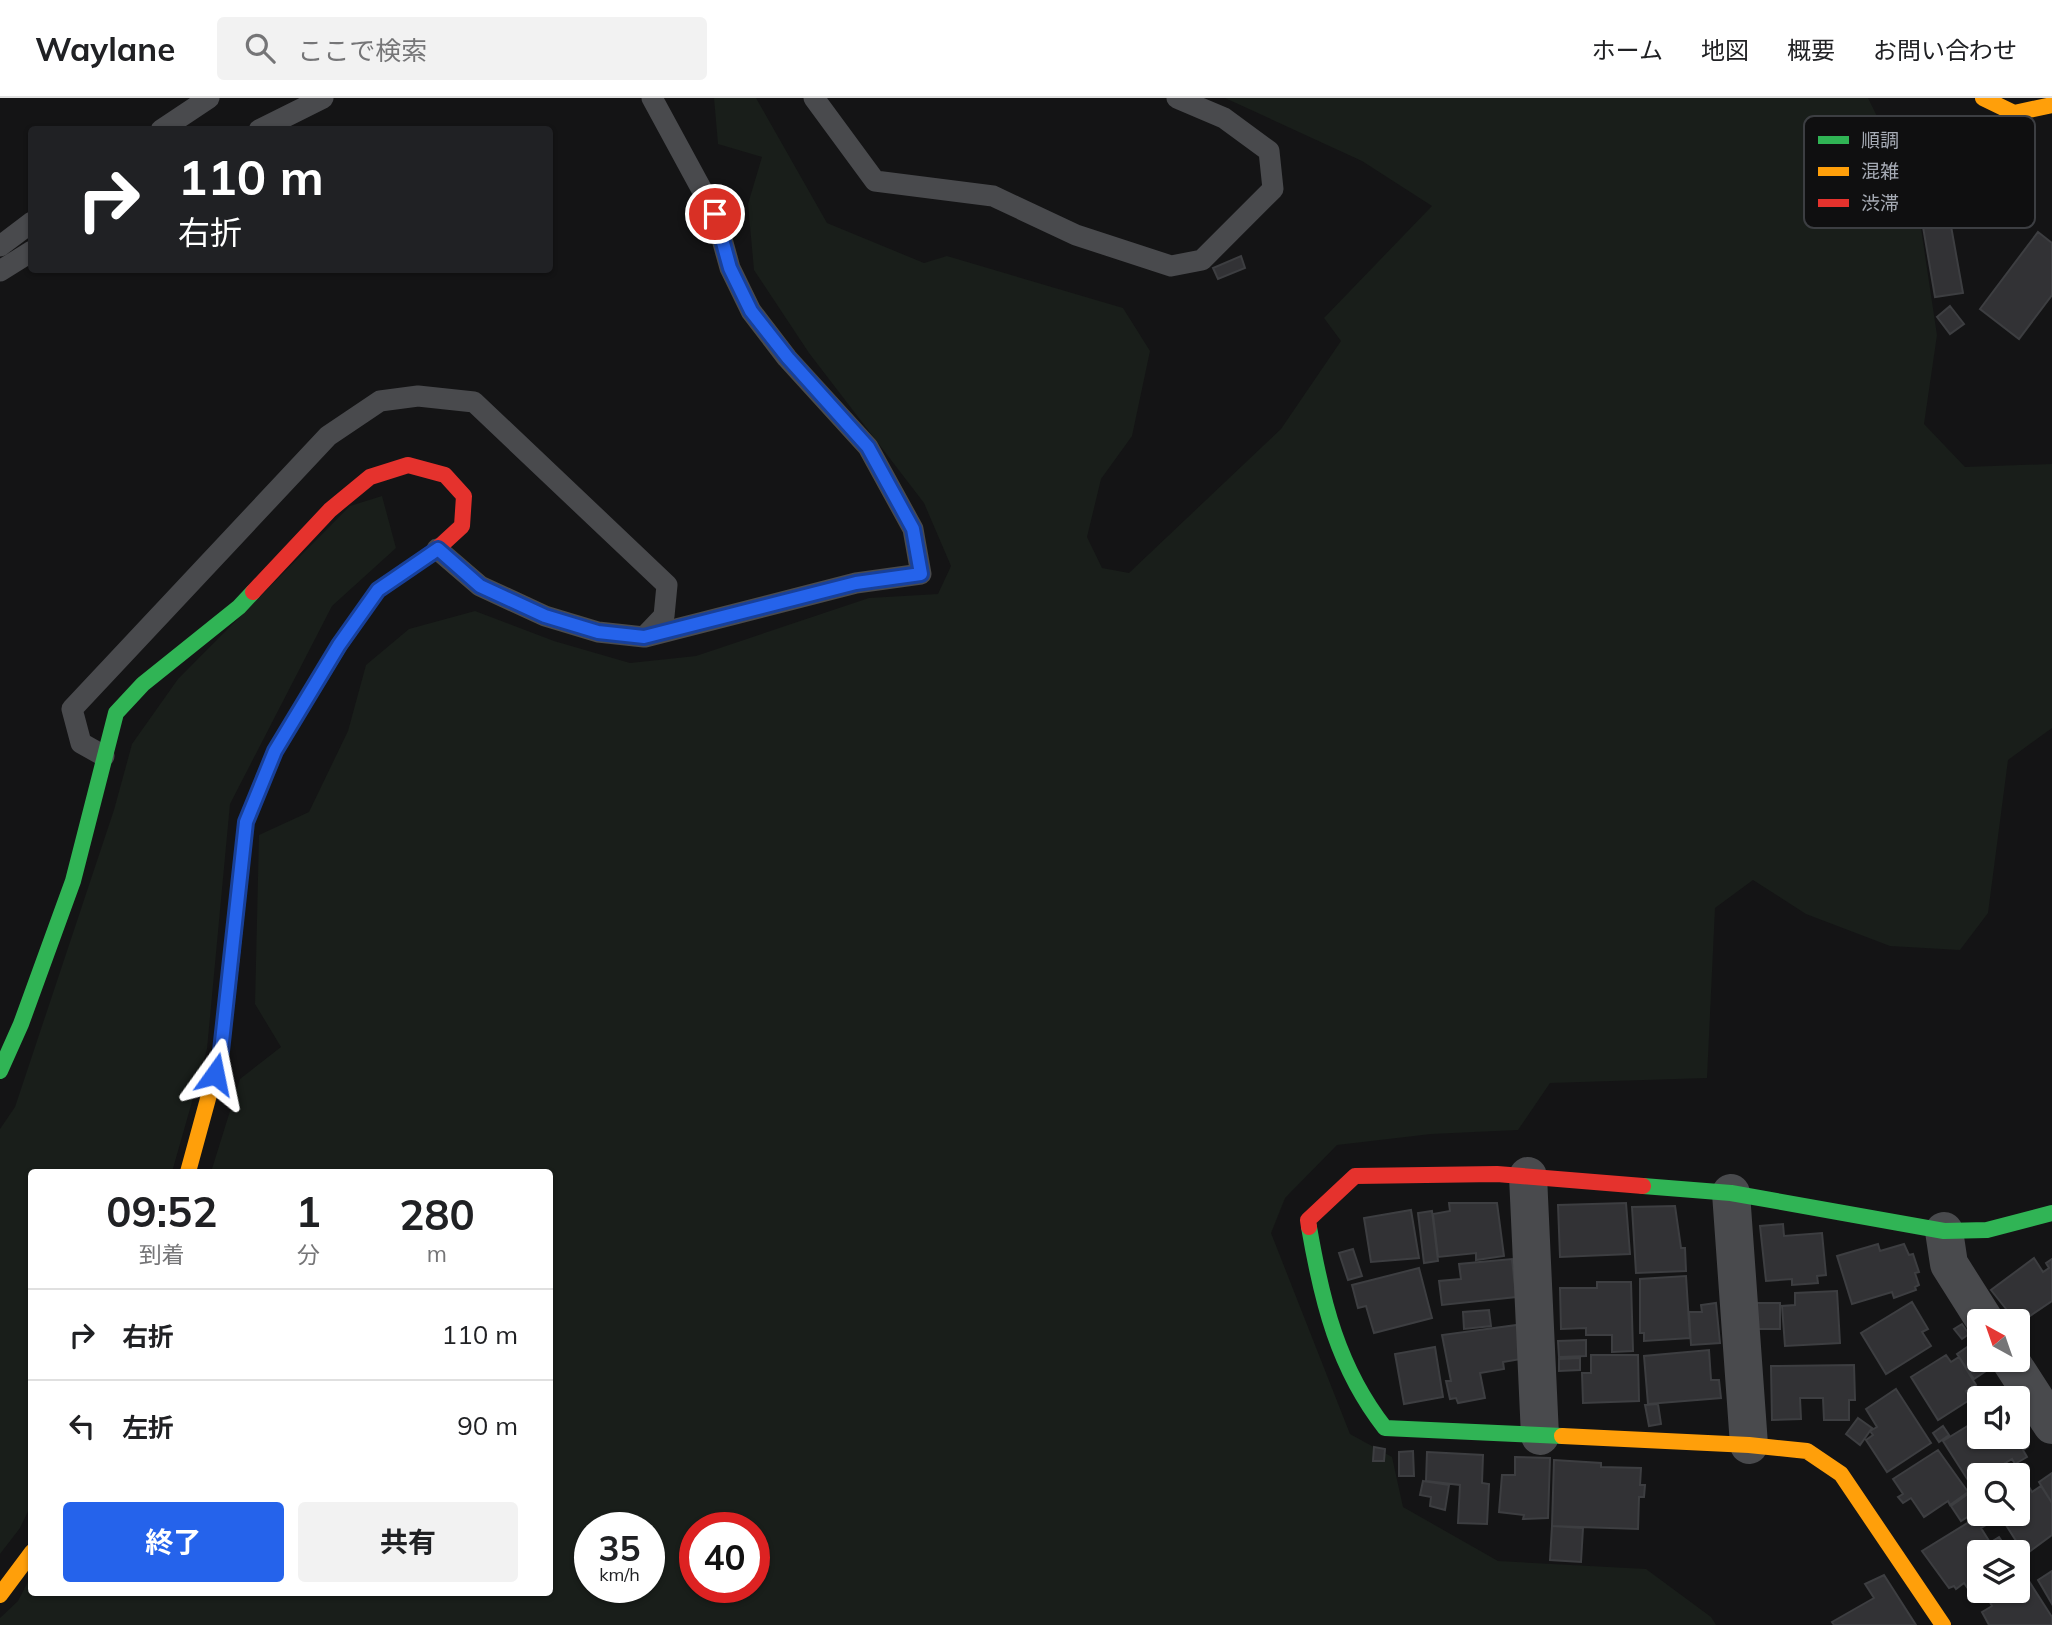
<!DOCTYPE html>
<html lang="ja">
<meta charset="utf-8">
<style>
body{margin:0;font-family:Mulish,"Noto Sans JP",sans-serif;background:#f2f2f2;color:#202124;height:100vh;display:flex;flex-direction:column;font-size:26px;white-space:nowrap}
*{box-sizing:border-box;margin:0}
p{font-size:23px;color:#757577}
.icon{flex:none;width:38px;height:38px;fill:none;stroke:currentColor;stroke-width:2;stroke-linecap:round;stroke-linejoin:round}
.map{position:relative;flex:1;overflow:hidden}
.side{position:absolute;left:28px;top:1071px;width:525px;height:427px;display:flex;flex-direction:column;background:#fff;border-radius:7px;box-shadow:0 2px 5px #0004}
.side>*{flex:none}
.guide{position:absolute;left:28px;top:28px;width:525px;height:147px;border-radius:7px;box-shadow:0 2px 5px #0004;background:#202124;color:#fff;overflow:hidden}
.needle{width:46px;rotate:320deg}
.controls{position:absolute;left:1967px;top:1211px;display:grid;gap:14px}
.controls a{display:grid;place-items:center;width:63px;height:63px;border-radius:7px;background:#fff;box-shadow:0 2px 5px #0004;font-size:35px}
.speed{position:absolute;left:574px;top:1414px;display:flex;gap:14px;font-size:35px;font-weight:700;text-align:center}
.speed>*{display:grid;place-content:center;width:91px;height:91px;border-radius:50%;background:#fff;box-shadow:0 2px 5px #0004;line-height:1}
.speed small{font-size:18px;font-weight:400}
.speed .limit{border:10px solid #d22;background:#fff;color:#111}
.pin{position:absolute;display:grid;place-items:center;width:60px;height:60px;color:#fff;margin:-30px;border:4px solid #fff;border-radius:50%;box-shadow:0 2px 7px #0007}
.me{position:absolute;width:77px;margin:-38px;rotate:12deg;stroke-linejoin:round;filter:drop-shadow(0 0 5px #0008)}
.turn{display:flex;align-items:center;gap:24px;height:147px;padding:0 35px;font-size:32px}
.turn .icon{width:91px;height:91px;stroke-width:2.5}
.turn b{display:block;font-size:49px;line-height:60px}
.eta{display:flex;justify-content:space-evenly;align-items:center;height:119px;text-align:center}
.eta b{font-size:42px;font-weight:700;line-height:49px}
.primary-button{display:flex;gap:14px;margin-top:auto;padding:14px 35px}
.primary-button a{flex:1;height:80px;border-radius:7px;background:#2563eb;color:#fff;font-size:28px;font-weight:700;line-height:80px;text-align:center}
.primary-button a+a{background:#f2f2f2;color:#202124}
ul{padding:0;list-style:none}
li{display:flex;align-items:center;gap:21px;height:91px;padding:0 35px;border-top:2px solid #e0e0e0}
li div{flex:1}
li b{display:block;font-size:26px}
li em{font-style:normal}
header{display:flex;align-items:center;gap:42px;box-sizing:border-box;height:98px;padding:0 35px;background:#fff;border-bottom:2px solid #e0e0e0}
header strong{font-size:33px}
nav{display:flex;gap:38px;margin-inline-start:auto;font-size:24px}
.search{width:490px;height:63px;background:#f2f2f2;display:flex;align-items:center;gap:18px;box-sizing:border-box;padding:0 24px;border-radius:7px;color:#757577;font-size:26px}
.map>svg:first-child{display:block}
.green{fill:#191e1a;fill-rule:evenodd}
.building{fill:#323235;stroke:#3d3e41;stroke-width:2}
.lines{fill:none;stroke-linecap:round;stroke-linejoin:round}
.lane{stroke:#494a4d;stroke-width:21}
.street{stroke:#494a4d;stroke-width:38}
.fast{stroke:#30b455;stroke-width:16}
.slow{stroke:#ff9f0a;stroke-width:16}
.jam{stroke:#e5322d;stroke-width:16}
.route-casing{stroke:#184099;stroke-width:18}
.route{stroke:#2563eb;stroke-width:12}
.key{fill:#0f0f10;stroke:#3c3e42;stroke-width:2}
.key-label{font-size:19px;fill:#a6abb5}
</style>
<header>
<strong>Waylane</strong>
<div class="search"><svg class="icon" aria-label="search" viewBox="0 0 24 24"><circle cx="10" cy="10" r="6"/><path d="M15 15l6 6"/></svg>ここで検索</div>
<nav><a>ホーム</a><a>地図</a><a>概要</a><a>お問い合わせ</a></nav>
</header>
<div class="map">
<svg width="2052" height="1527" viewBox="0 0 2052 1527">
<rect width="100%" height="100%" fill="#141415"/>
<path class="green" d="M714 0H756L827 125 924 165 947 158 1123 210 1150 253 1132 338 1101 381 1087 439 1102 470 1129 475 1281 331 1341 243 1324 220 1432 108 1362 63 1225 0H1868L1916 97 1937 237 1924 326 1965 369 2052 366V630L2008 662 1988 815 1960 852 1890 848 1806 816 1753 782 1715 810 1707 980 1550 985 1518 1032 1431 1036 1337 1047 1285 1100 1271 1135 1350 1336 1392 1359 1403 1409 1498 1463 1646 1471 1711 1519 1716 1527H0V1520L18 1503 31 1478 32 1494H550V1074H211L240 981 281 949 255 906 259 737 309 714 348 633 366 567 409 531 475 513 554 543 630 565 696 558 869 500 938 496 951 468 924 405 809 255 754 172 748 106 762 59 718 46ZM590 1430H649V1489H590ZM695 1430H754V1489H695Z
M382 398 396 450 332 508 230 706 207 951 172 1074H32L31 1407 20 1430 0 1456V1031L15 1009 114 712 132 646 178 581 350 408Z"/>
<path class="building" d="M1940 114 1951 128 1963 195 1935 199 1921 117Z
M2038 134 2052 145V197L2019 241 1980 211Z
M1241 158 1245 170 1218 181 1213 170Z
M1950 208 1964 226 1950 236 1937 219Z
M1449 1105H1497L1504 1158 1476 1162V1155L1438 1159 1433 1116 1450 1113Z
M1626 1105 1630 1156 1560 1159 1558 1107Z
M1675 1108 1681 1150H1685L1686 1173 1636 1175 1632 1109Z
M1411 1112 1419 1160 1371 1164 1364 1120Z
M1432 1113 1438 1163 1424 1165 1418 1115Z
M1783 1126 1784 1138 1822 1135 1826 1177 1817 1178 1818 1185 1792 1187V1181L1766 1183 1760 1128Z
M1878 1146 1880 1153 1904 1146 1909 1157 1913 1156 1919 1174 1915 1175 1919 1187 1915 1189 1916 1192 1894 1200 1892 1194 1852 1206 1837 1158Z
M1353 1151 1362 1178 1348 1182 1339 1155Z
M2034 1160 2043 1174 2049 1170 2046 1165 2052 1161V1203L2018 1226 1991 1192Z
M1512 1161 1516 1199 1442 1207 1439 1183 1461 1181 1459 1166Z
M1419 1170 1432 1220 1374 1235 1366 1208 1358 1210 1352 1187Z
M1686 1178 1690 1240 1644 1243V1235H1640V1181Z
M1597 1184H1631L1633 1253 1612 1254V1237H1586V1230L1561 1231 1560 1190H1597Z
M1837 1193 1840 1245 1785 1248 1782 1208 1795 1207V1195Z
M1912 1204 1928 1231 1922 1234 1931 1248 1886 1276 1861 1235Z
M1716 1205 1720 1245 1691 1247 1689 1214H1702L1701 1207Z
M1755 1205H1780V1231H1757Z
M1489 1212 1491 1228 1464 1231 1463 1214Z
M1962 1226 1969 1236 1962 1241 1954 1231Z
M1517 1227 1521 1261 1503 1264 1504 1271 1480 1275 1485 1300 1458 1305 1456 1300 1450 1301 1446 1283H1451L1442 1237Z
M1586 1242V1258L1559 1259 1558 1243Z
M1976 1243 1979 1262H1988L1992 1269 1974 1281 1957 1256Z
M1435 1249 1443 1299 1404 1306 1395 1256Z
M1709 1252 1711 1282H1719L1721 1300 1648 1306 1644 1258Z
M1591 1257H1638L1639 1303 1583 1305 1582 1275H1591Z
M1946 1257 1951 1264 1959 1259 1976 1287 1966 1293 1971 1301 1938 1322 1911 1279Z
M1580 1260V1272L1559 1273V1261Z
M1854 1267 1855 1302H1849V1322H1824L1823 1300H1800L1801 1321 1772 1322 1771 1268Z
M1896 1291 1931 1345 1887 1374 1866 1342 1873 1337 1870 1333 1877 1329 1866 1311Z
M1658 1306 1661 1326 1649 1328 1645 1307Z
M1858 1320 1872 1330 1860 1347 1846 1336Z
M1979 1321V1339H2018V1333L2028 1349 2023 1352 2027 1359 2015 1366 2012 1361 1986 1377H1979V1382L1971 1387 1943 1343Z
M1943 1328 1949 1337 1939 1344 1933 1335Z
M1374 1349 1385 1351 1384 1363H1373Z
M1938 1352 1968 1394 1950 1407 1948 1403 1924 1419 1911 1400 1903 1405 1898 1399 1903 1396 1893 1381Z
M1413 1353 1414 1378H1399V1354Z
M1427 1354 1483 1357 1482 1385 1489 1386 1487 1426 1458 1425 1460 1387 1426 1383Z
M1515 1359 1550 1360 1548 1420 1523 1421 1524 1417 1499 1414 1502 1377H1515Z
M1554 1362 1601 1365V1369L1641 1370 1640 1387H1645L1644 1399H1639L1638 1431 1552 1428Z
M2052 1375V1405L2039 1384Z
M1423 1383 1449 1387 1445 1412 1430 1408 1431 1399 1420 1397Z
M2041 1388 2052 1405V1437L2025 1457 1999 1416H2018V1396L2029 1389 2032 1394Z
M1968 1396 1978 1412 1961 1423 1951 1408Z
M1982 1416 1988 1426 1981 1430 1996 1454H1979V1485L1969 1492 1964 1485 1956 1491 1954 1488 1949 1490 1922 1453Z
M1552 1428 1583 1430 1581 1464 1550 1462Z
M1999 1439 2009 1454H1997L1991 1444Z
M2052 1473V1506L2038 1482Z
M1884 1477 1916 1527H1834L1832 1524 1874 1500 1865 1486Z
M2027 1480 2052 1519V1527H1989L1982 1514 1992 1508 1988 1501 2004 1493H2018V1485Z"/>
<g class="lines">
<path class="lane" d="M814 0 875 83 993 98 1076 137 1171 168 1202 162 1273 91 1269 53 1224 20 1177 0
M161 32 209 0
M259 32 323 0
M0 148 32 124
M0 173 32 153
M645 539 856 485 921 476 913 431 868 349 787 260 751 213 730 170 715 116 652 0
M104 658 81 645 72 611 328 338 380 303 418 298 474 304 667 487 664 518 644 539 598 534 545 518 480 488 437 451"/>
<path class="street" d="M1528 1078 1540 1338
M1731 1095 1749 1347
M1944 1133 1949 1166 1985 1223
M2010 1262 2052 1327"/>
<path class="fast" d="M232 856 246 724 275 653 339 548
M0 973 21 926 73 783 116 615 143 586 239 509 253 494
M1643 1088 1731 1095 1944 1133 1987 1132 2052 1115
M1309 1129C1322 1204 1338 1270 1385 1330L1562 1338"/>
<path class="slow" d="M1983 0 2014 15 2052 7
M188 1074 221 953 232 856
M1562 1338 1749 1347 1807 1353 1841 1376 1943 1527
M0 1497 32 1454"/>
<path class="jam" d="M253 494 330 412 370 379 408 367 445 377 464 398 462 428 437 451 378 492 339 548
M1309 1129 1308 1122 1355 1078 1497 1076 1643 1088"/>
</g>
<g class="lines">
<g class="route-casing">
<path id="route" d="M215 976 221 953 246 724 275 653 339 547 378 492 438 451 480 488 545 518 598 534 644 539 856 485 921 476 913 431 868 349 788 260 751 213 730 170 715 116"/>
</g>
<use href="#route" class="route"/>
</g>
<rect x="1804" y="18" width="231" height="112" rx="10" class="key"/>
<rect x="1818" y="38" width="31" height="8" fill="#30b455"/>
<rect x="1818" y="69" width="31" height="9" fill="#ff9f0a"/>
<rect x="1818" y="101" width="31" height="8" fill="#e5322d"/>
<g class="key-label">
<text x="1861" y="49">順調</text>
<text x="1861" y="80">混雑</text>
<text x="1861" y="112">渋滞</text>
</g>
</svg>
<div class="controls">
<a><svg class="needle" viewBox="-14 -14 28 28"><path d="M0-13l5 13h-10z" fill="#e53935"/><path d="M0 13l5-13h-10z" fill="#757577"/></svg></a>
<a><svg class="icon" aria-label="sound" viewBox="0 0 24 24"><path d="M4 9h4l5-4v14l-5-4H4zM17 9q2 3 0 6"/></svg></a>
<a><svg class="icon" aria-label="search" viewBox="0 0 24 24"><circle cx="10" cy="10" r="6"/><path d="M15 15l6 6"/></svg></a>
<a><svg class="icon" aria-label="layers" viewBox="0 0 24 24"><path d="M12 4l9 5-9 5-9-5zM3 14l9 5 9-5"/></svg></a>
</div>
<div class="speed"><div>35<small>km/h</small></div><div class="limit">40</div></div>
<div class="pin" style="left:715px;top:116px;background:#d93025"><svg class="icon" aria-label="arrive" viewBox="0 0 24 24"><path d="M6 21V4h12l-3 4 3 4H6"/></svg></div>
<svg class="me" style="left:215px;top:976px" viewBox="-20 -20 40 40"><path d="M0-17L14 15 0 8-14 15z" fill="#2563eb" stroke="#fff" stroke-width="4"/></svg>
<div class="guide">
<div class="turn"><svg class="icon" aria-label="right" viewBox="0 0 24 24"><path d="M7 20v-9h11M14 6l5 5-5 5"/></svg><div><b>110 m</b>右折</div></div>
</div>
<section class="side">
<div class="eta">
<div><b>09:52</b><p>到着</p></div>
<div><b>1</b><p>分</p></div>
<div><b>280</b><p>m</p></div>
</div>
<ul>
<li><svg class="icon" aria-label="right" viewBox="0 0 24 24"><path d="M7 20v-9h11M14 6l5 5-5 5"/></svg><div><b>右折</b></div><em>110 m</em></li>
<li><svg class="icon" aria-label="left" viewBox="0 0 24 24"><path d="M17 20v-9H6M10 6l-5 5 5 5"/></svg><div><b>左折</b></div><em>90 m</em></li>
</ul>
<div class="primary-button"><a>終了</a><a>共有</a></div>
</section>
</div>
